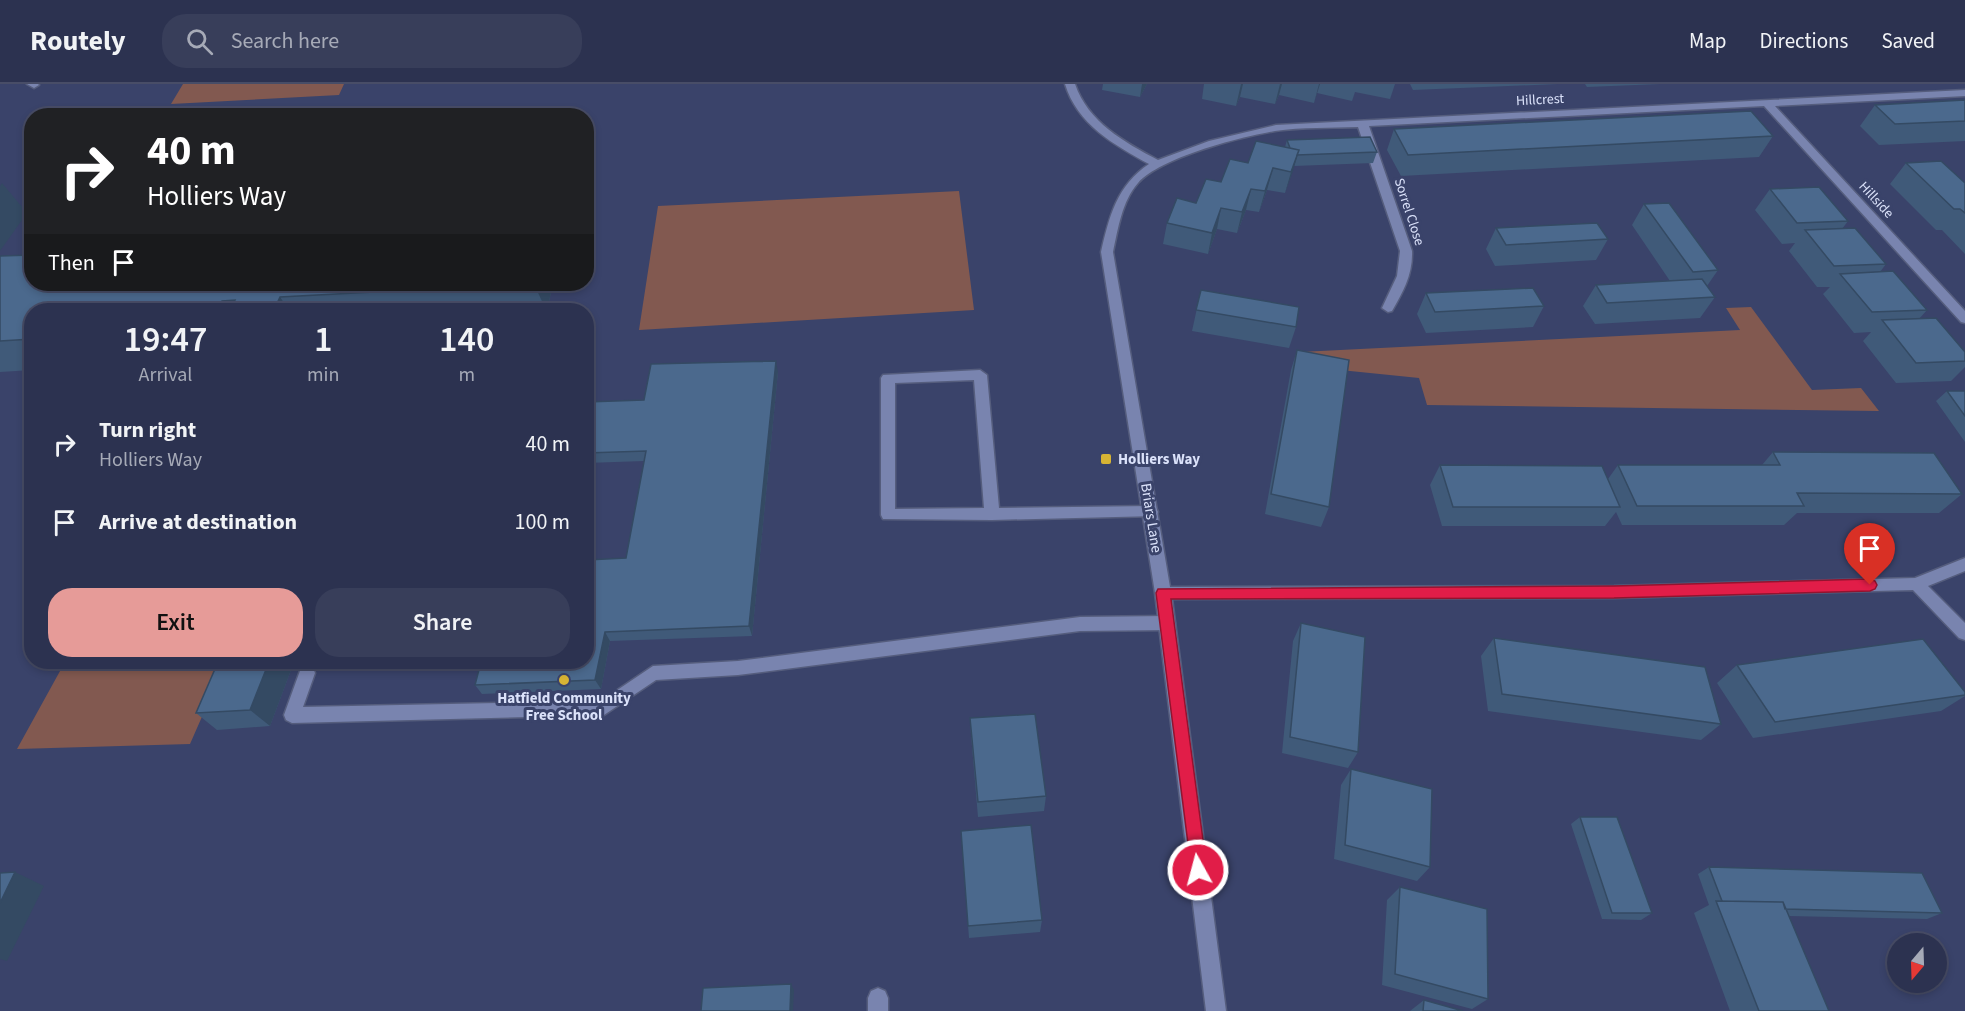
<!DOCTYPE html>
<style>
body{margin:0;font-family:"Source Sans 3",sans-serif;background:#383e5a;color:#f1f3f6;height:100vh;display:flex;flex-direction:column;font-size:22px;white-space:nowrap}
*{box-sizing:border-box;margin:0}
p{font-size:20px;color:#a6aab7}
.icon{flex:none;width:33px;height:33px;fill:none;stroke:currentColor;stroke-width:2;stroke-linecap:round;stroke-linejoin:round}
.map{position:relative;flex:1;overflow:hidden}
.details{position:absolute;left:24px;top:219px;width:570px;height:366px;display:flex;flex-direction:column;background:#2c3250;border-radius:24px;box-shadow:0 3px 9px #0003,0 0 0 2px #484d67}
.details>*{flex:none}
.top-card{position:absolute;left:24px;top:24px;width:570px;height:183px;border-radius:24px;box-shadow:0 3px 9px #0003,0 0 0 2px #484d67;background:#202124;color:#fff;overflow:hidden}
.needle{width:39px;rotate:199deg}
.fabs{position:absolute;left:1887px;top:849px;display:grid;gap:12px}
.fabs a{display:grid;place-items:center;width:60px;height:60px;border-radius:50%;background:#2c3250;box-shadow:0 3px 9px #0003,0 0 0 2px #484d67;font-size:30px}
.pin{position:absolute;display:grid;place-items:center;width:51px;height:51px;color:#fff;margin:-62px -26px;border-radius:50% 50% 50% 0;rotate:-45deg;box-shadow:0 0 6px #0007}
.pin .icon{rotate:45deg}
.me{position:absolute;width:66px;margin:-33px;rotate:353deg;stroke-linejoin:round;filter:drop-shadow(0 0 4px #0008)}
.turn{display:flex;align-items:center;gap:21px;height:126px;padding:0 24px;font-size:27px}
.turn .icon{width:78px;height:78px;stroke-width:2.5}
.turn b{display:block;font-size:42px;line-height:51px}
.then{display:flex;align-items:center;height:57px;padding:0 24px;background:#0003;gap:12px;font-size:22px}
.eta{display:flex;justify-content:space-evenly;align-items:center;height:102px;text-align:center}
.eta b{font-size:36px;font-weight:600;line-height:42px}
.action{display:flex;gap:12px;margin-top:auto;padding:12px 24px}
.action a{flex:1;height:69px;border-radius:24px;background:#e69b98;color:#111;font-size:24px;font-weight:600;line-height:69px;text-align:center}
.action a+a{background:#383e5a;color:#f1f3f6}
ul{padding:0;list-style:none}
li{display:flex;align-items:center;gap:18px;height:78px;padding:0 24px}
li div{flex:1}
li b{display:block;font-size:22px}
li em{font-style:normal}
header{display:flex;align-items:center;gap:36px;box-sizing:border-box;height:84px;padding:0 30px;background:#2c3250;border-bottom:2px solid #484d67}
header strong{font-size:28px}
nav{display:flex;gap:33px;margin-inline-start:auto;font-size:21px}
.search{width:420px;height:54px;background:#383e5a;display:flex;align-items:center;gap:15px;box-sizing:border-box;padding:0 21px;border-radius:24px;color:#a6aab7;font-size:22px}
.map>svg:first-child{display:block}
.green{fill:#825950}
.lines{fill:none;stroke-linecap:round;stroke-linejoin:round}
.service-casing{stroke:#555d7d;stroke-width:3}
.minor-casing{stroke:#555d7d;stroke-width:3}
.service{fill:#7984af;fill-rule:evenodd}
.minor{fill:#7984af;fill-rule:evenodd}
.wall{fill:#405a79}
.shaded-wall{fill:#344a63}
.building{fill:#4b698d;stroke:#344a63;stroke-width:1.5}
.route{fill:#e11d48;stroke:#92132f;stroke-width:1.5}
.poi-dot{fill:#d7b434;stroke:#3a436a;stroke-width:2}
.labels{text-anchor:middle;dominant-baseline:central;stroke-width:6;stroke-linejoin:round;paint-order:stroke}
.far-street-label{font-size:14px;fill:#dbe2fa;stroke:#3a436a}
.poi-label{font-size:15px;font-weight:bold;fill:#dbe2fa;stroke:#3a436a;text-anchor:start}
.street-label{font-size:15px;fill:#dbe2fa;stroke:#3a436a}
</style>
<header>
<strong>Routely</strong>
<div class="search"><svg class="icon" aria-label="search" viewBox="0 0 24 24"><circle cx="10" cy="10" r="6"/><path d="M15 15l6 6"/></svg>Search here</div>
<nav><a>Map</a><a>Directions</a><a>Saved</a></nav>
</header>
<div class="map">
<svg width="1965" height="927" viewBox="0 0 1965 927">
<rect width="100%" height="100%" fill="#3a436a"/>
<path class="green" d="M183 0H344L339 11 171 20Z
M959 107 974 226 639 246 658 122Z
M1751 223 1812 306 1861 304 1879 327 1427 321 1419 294 1301 282 1300 268 1740 246 1726 224Z
M65 578H226L190 660 17 665Z"/>
<g class="lines">
<g class="service-casing">
<path id="service" d="M27 0H38L39 1 34 4Z
M980 286 987 291 999 424 1151 422 1156 424 1158 428 1156 432 992 436 883 435 881 431V294L883 291ZM974 296 984 424 895 425V299Z
M1167 532 1173 534 1175 539 1173 544 1167 546 1080 547 738 591 656 596 604 631 292 639 286 636 284 631 301 584 307 582 313 584 315 589 303 623 601 617 653 582 738 577 1080 533Z"/>
</g>
<g class="minor-casing">
<path id="minor" d="M1065 0H1075C1088 38 1124 58 1158 76L1209 57 1276 41 1965 6V12L1775 22 1965 227V239L1961 238 1764 22 1369 42 1412 167C1413 190 1403 208 1392 227L1388 228 1382 224 1397 192 1400 167 1358 43C1331 44 1302 43 1275 47 1241 53 1161 73 1138 99 1122 117 1118 145 1113 168L1170 503 1614 502 1915 494 1965 474V487L1928 502 1965 539V556L1959 554 1913 506 1614 514 1172 515 1226 927H1206L1155 509 1101 168C1109 133 1117 101 1149 80 1114 61 1077 40 1065 0Z
M878 904 885 907 888 914V927H868V914L871 907Z"/>
</g>
<use href="#service" class="service"/>
<use href="#minor" class="minor"/>
</g>
<path class="wall" d="M1103 0H1147L1140 13 1102 6Z
M1204 0H1395L1390 15 1355 8 1352 17 1317 9 1314 19 1279 11 1275 20 1240 13 1236 22 1202 15Z
M1410 0H1558L1413 6Z
M1585 0H1660L1587 3Z
M1965 16V57L1879 61 1860 42 1875 21Z
M1394 45 1773 52 1759 73 1401 92 1387 66Z
M1287 56 1377 68 1373 79 1294 82 1285 109 1267 106 1259 128 1246 126 1237 149 1217 145 1208 170 1163 160 1167 139 1196 119 1248 79 1285 63Z
M1906 79 1965 99V170L1942 146H1936L1890 100Z
M1770 105 1848 137 1842 145 1886 180 1880 188 1927 226 1919 235 1965 268V283L1951 297 1896 299 1863 257 1871 248 1854 249 1823 210 1830 203H1817L1789 167 1795 159 1782 160 1755 126Z
M1644 120 1718 186 1707 202 1715 213 1700 234 1595 240 1583 222 1596 201 1670 197 1632 141Z
M1496 144 1608 155 1596 176 1495 182 1486 165Z
M0 172 32 200H553L547 226H32V286L0 288Z
M1201 206 1296 243 1289 264 1192 247Z
M1426 209 1544 222 1533 243 1426 249 1417 230Z
M1297 266 1329 423 1321 443 1265 430 1291 286Z
M778 288 752 552 610 557 601 605 482 610 475 601 626 474 644 377 586 379V318L644 316Z
M1947 307H1965V358L1936 317Z
M1773 368 1962 410 1939 429H1797L1784 441H1622L1616 428 1605 442H1442L1430 401 1440 381 1608 395 1618 381H1762Z
M1301 539 1358 668 1348 684 1282 669 1293 557Z
M1494 554 1721 640 1701 656 1488 627 1481 572Z
M218 578H294L270 642 217 646 196 629Z
M1737 581 1965 608V612L1941 627 1753 654 1717 599Z
M970 634 1046 712 1044 727 978 733 971 651Z
M1351 685 1430 783 1417 797 1334 775 1341 701Z
M1580 733 1652 829 1641 836 1602 835 1571 740Z
M962 761 1042 836 1040 848 969 854Z
M1709 783 1942 829 1927 835 1788 832 1829 927H1730L1694 829 1709 821 1698 790Z
M1400 803 1488 915 1472 925 1382 901 1387 816Z
M1424 916 1463 927H1410Z"/>
<path class="shaded-wall" d="M1142 0H1147L1140 13Z
M1241 0H1243L1240 13 1236 22Z
M1280 0H1282L1279 11 1275 20Z
M1319 0H1320L1314 19Z
M1299 66 1293 87 1285 109 1291 88Z
M1273 84 1267 106 1259 128 1265 107Z
M2 99 27 129 0 167V102Z
M1251 105 1246 126 1237 149 1242 128Z
M1221 124 1217 145 1208 170 1212 149Z
M534 200H553L547 226H546Z
M280 213 289 226H274Z
M222 217 229 226H217Z
M776 277 778 288 752 552 749 542Z
M605 548 610 557 601 605 595 596Z
M269 578H294L270 642 250 626Z
M15 788 44 802 7 877 0 875V819Z
M791 900 794 906 793 927H790Z"/>
<path class="building" d="M1965 16V37L1895 40 1875 21Z
M1751 27 1773 52 1408 71 1394 45Z
M1370 53 1377 68 1297 71 1299 66 1290 64 1287 56Z
M1256 57 1299 66 1291 88 1273 84 1265 107 1251 105 1242 128 1221 124 1212 149 1167 139 1177 114 1196 119 1206 95 1221 98 1230 75 1248 79Z
M1941 77 1965 99V129L1960 125H1954L1906 79Z
M1819 103 1848 137 1797 139 1770 105Z
M1669 119 1718 186 1693 188 1644 120Z
M1597 139 1608 155 1506 161 1496 144Z
M1855 144 1886 180 1834 182 1805 146Z
M32 171V200H524L280 213 274 226H230L235 216 222 217 217 226H32V255L0 257V172Z
M1893 187 1927 226 1872 228 1840 190Z
M1702 195 1715 213 1607 219 1596 201Z
M1533 204 1544 222 1435 228 1426 209Z
M1201 206 1299 223 1296 243 1196 226Z
M1936 234 1965 268V277L1916 279 1882 236Z
M1297 266 1349 276 1329 423 1271 410Z
M776 277 749 542 605 548 595 596 475 601 481 578H586V476L626 474 646 367 586 369V318L644 316 651 280Z
M1947 307H1965V332Z
M1773 368 1934 369 1962 410 1797 409 1804 422H1637L1618 381H1780Z
M1440 381 1602 382 1620 423H1453Z
M1301 539 1365 553 1358 668 1290 653Z
M1494 554 1705 583 1721 640 1502 610Z
M1923 555 1965 608V611L1775 638 1737 581Z
M218 578H269L250 626 196 629Z
M1035 630 1046 712 978 718 970 634Z
M1351 685 1432 705 1430 783 1345 761Z
M1580 733H1617L1652 829H1612Z
M1031 741 1042 836 968 842 961 747Z
M1709 783 1922 789 1942 829 1785 825 1783 818 1722 817Z
M15 788 0 819V789Z
M1400 803 1487 825 1488 915 1395 890Z
M1716 817 1783 818 1829 927H1759Z
M791 900 790 927H701L703 904Z
M1424 916 1463 927H1423Z"/>
<path class="route" d="M1870 495 1875 497 1877 501 1875 505 1870 507 1614 514 1171 515 1207 786 1204 791 1198 794 1192 791 1156 509 1158 505 1614 502Z"/>
<g class="poi-dot">
<rect x="1100" y="369" width="12" height="12" rx="3"/>
<circle cx="564" cy="596" r="6"/>
</g>
<g class="labels">
<g class="far-street-label">
<text transform="translate(1540 16) rotate(-3)">Hillcrest</text>
<text transform="translate(1876 116) rotate(47)">Hillside</text>
<text transform="translate(1409 128) rotate(72)">Sorrel Close</text>
</g>
<g class="poi-label">
<text x="1118" y="375">Holliers Way</text>
<text x="564" y="614" text-anchor="middle">Hatfield Community<tspan x="564" dy="17">Free School</tspan></text>
</g>
<g class="street-label">
<text transform="translate(1151 434) rotate(81)">Briars Lane</text>
</g>
</g>
</svg>
<div class="fabs">
<a><svg class="needle" viewBox="-14 -14 28 28"><path d="M0-13l5 13h-10z" fill="#e53935"/><path d="M0 13l5-13h-10z" fill="#a6aab7"/></svg></a>
</div>
<div class="pin" style="left:1870px;top:501px;background:#d93025"><svg class="icon" aria-label="arrive" viewBox="0 0 24 24"><path d="M6 21V4h12l-3 4 3 4H6"/></svg></div>
<svg class="me" style="left:1198px;top:786px" viewBox="-20 -20 40 40"><circle r="17" fill="#e11d48" stroke="#fff" stroke-width="3"/><path d="M0-11L8 9 0 5-8 9z" fill="#fff"/></svg>
<div class="top-card">
<div class="turn"><svg class="icon" aria-label="right" viewBox="0 0 24 24"><path d="M7 20v-9h11M14 6l5 5-5 5"/></svg><div><b>40 m</b>Holliers Way</div></div>
<div class="then">Then<svg class="icon" aria-label="arrive" viewBox="0 0 24 24"><path d="M6 21V4h12l-3 4 3 4H6"/></svg></div>
</div>
<section class="details">
<div class="eta">
<div><b>19:47</b><p>Arrival</p></div>
<div><b>1</b><p>min</p></div>
<div><b>140</b><p>m</p></div>
</div>
<ul>
<li><svg class="icon" aria-label="right" viewBox="0 0 24 24"><path d="M7 20v-9h11M14 6l5 5-5 5"/></svg><div><b>Turn right</b><p>Holliers Way</p></div><em>40 m</em></li>
<li><svg class="icon" aria-label="arrive" viewBox="0 0 24 24"><path d="M6 21V4h12l-3 4 3 4H6"/></svg><div><b>Arrive at destination</b></div><em>100 m</em></li>
</ul>
<div class="action"><a>Exit</a><a>Share</a></div>
</section>
</div>
